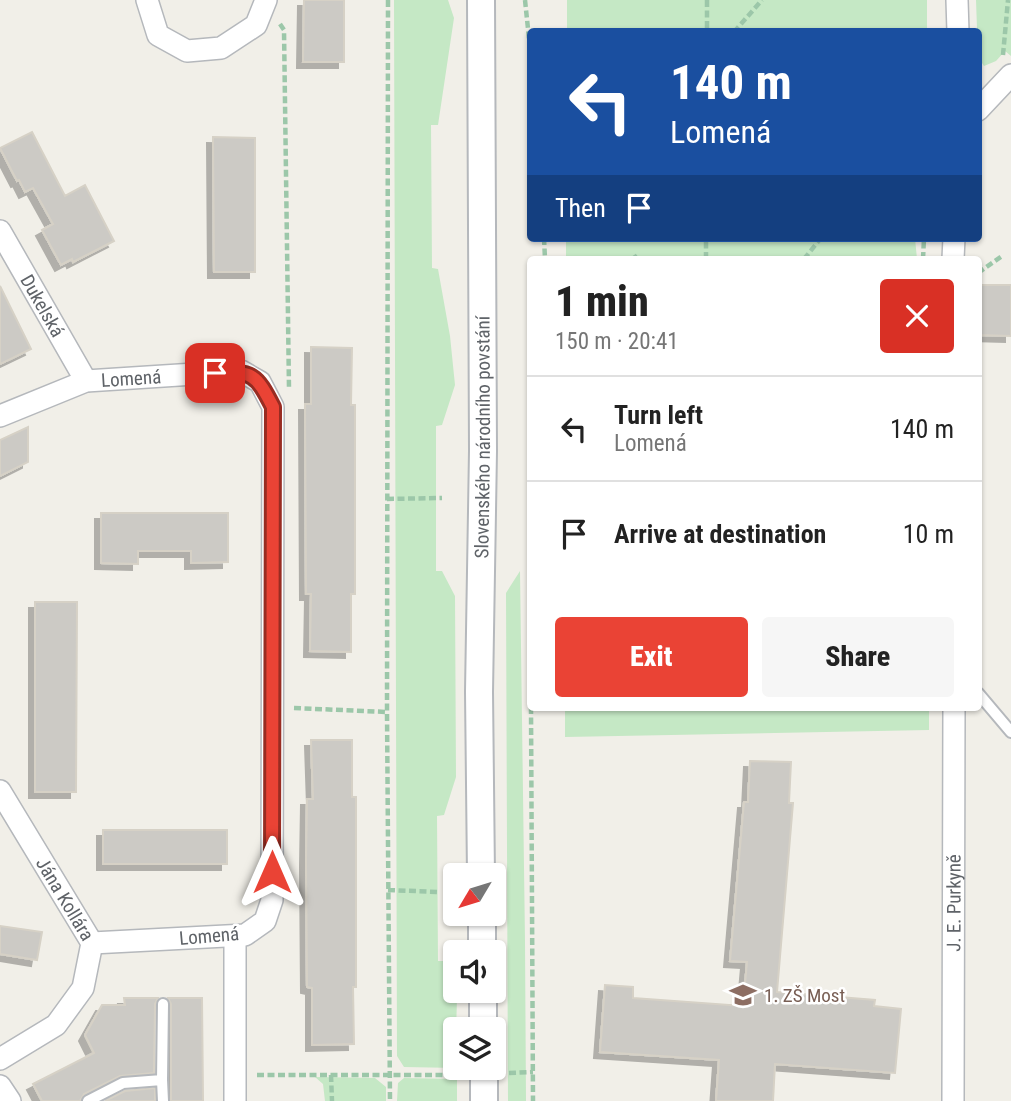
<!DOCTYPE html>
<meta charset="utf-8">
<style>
body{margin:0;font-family:"Roboto Condensed",sans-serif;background:#f6f6f6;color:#222;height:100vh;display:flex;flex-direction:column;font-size:26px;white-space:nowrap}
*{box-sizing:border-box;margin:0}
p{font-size:23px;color:#767676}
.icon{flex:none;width:38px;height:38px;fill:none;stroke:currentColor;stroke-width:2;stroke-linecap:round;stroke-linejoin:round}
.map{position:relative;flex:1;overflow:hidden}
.drawer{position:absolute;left:527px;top:256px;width:455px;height:455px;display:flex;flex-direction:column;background:#fff;border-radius:7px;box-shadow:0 2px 5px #0004}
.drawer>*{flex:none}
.hud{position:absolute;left:527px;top:28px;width:455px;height:214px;border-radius:7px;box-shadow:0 2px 5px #0004;background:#1a4fa0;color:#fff;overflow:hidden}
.needle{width:46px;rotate:232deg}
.fabs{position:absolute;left:443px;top:863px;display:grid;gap:14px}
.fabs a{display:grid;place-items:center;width:63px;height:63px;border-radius:7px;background:#fff;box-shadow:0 2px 5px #0004;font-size:35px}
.pin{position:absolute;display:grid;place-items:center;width:60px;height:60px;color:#fff;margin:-30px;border-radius:14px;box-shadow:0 4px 10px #0006}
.me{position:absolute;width:77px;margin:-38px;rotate:0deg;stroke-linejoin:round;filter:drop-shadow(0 0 5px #0008)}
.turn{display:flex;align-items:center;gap:24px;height:147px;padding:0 28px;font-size:32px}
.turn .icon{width:91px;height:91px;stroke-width:2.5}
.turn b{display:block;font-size:49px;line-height:60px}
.then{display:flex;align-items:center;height:66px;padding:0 28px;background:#0003;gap:14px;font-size:26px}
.round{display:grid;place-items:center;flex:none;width:74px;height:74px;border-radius:7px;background:#f6f6f6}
.overview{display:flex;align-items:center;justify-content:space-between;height:119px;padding:0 28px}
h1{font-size:42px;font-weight:800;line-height:52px}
.primary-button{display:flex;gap:14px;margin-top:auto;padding:14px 28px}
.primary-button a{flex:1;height:80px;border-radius:7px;background:#ea4335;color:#fff;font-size:28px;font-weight:800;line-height:80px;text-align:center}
.primary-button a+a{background:#f6f6f6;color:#222}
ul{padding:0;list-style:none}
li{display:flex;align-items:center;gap:21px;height:105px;padding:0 28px;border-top:2px solid #e0e0e0}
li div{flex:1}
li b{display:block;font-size:26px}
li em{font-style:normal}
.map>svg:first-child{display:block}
.green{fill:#c5e8c5}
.building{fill:#cccac5;stroke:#d6d1c6;stroke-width:2;filter:url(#shadow)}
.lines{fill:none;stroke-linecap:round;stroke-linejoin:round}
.service-casing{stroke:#b5b8bc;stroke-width:14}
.minor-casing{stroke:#b5b8bc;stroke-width:24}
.tertiary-casing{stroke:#b5b8bc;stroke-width:30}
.path{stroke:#9cc7a9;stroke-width:4.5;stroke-dasharray:7 3.5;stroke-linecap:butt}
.service{stroke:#fff;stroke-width:10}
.minor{stroke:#fff;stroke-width:21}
.tertiary{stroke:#fff;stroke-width:26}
.route-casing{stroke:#982c22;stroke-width:18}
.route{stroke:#ea4335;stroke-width:12}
.labels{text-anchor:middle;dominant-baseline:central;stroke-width:5;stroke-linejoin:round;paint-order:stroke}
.street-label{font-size:19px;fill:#5f6368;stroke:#fff}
.education-label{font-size:19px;fill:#785e54;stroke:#fff;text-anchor:start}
</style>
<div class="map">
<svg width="1011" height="1101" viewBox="0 0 1011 1101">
<defs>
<filter id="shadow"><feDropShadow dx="-6" dy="6" stdDeviation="0" flood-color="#0004"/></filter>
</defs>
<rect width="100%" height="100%" fill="#f1efe8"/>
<path class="green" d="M394 0H448L454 18 438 125H431L432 268 438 269 450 336 455 385 442 425 436 426V571H442L455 596 456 777 444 815 437 816 438 961H444L454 983 457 998 455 1068H458L404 1067 397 1056Z
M567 0H927V31H567Z
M976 0H1011V56L1005 51 996 61 984 66 978 57Z
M566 238H915L917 259H566Z
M520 571 525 941 526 1101H508L506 593Z
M565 707H929V730L565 737Z
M315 1077 375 1078 386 1087V1101H325L323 1084Z
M404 1078 457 1079V1101H397L398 1083Z"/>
<path class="building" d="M304 0H344V62H303Z
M32 132 65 196 85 185 114 241 73 262 72 259 61 265 42 230 53 224 33 188 25 192 19 180 17 181 0 148Z
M213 137 255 138V272H214Z
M978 285H1011V336L978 335Z
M0 286 31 349 0 364Z
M311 347 352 348 351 405H355V594H351V652L310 651 311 594H306L305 404H311Z
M28 427V462L0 476V440Z
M101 513H228V562L191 563V551H138V564L101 563Z
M35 602H77L76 792H35Z
M311 740H352V797H356V987H353L354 1044 312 1045V988L307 987 306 861 307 799H313Z
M750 761 791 762 789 803H793L777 992 875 1000 874 1006 901 1009 895 1073 775 1064 773 1101H716L719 1060 600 1052 605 985 633 987V998L743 1006 747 962 730 961 744 802H748Z
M103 830H227V864H103Z
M0 926 42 932 37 960 0 954Z
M124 998H158L155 1004 154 1073 120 1076 84 1094 80 1101H42L33 1084 94 1053 85 1035 102 1005H125Z
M168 998H202L203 1101H171V1004Z
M155 1088V1101H105L125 1091Z"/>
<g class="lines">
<g class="service-casing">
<path id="service" d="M978 693 1011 732
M162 1080 163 1004
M88 1101 123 1083 162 1080 163 1101"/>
</g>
<g class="minor-casing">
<g id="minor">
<path d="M147 0 158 35 187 51 221 48 256 25 266 0"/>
<path d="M957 0 958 32"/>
<path d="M978 110 1011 75"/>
<path id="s1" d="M0 231 86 381"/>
<path d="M953 259 954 238"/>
<path id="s2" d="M0 416 86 381 241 371 260 382 273 407 272 900 265 921 245 935 92 943"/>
<path id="s3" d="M0 791 92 943 83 988 56 1025 0 1059"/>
<path d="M235 936V1101"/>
<path d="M0 1086 10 1101"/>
<path id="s4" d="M953 1101 954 707"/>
</g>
</g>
<g class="tertiary-casing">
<g id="tertiary">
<path id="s5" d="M481 875 479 692 483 451 481 0"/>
<path d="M482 914V952"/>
<path d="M483 990V1029"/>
<path d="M484 1068V1101"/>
</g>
</g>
<path class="path" d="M388 0 387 712 390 1101
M525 0 530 48
M707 0V32
M280 24 284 30 289 389
M734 32 762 0
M1003 55 1008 0
M544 238 545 259
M634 255 637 259
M706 259V238
M804 259 821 238
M923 259 924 238
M978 273 1002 256
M530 382V424
M387 499 442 498
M531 707 533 1101
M294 708 387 712
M388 890 438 892
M509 1073 533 1072
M257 1075H462
M331 1075 332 1101"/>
<use href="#service" class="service"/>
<use href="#minor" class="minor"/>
<use href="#tertiary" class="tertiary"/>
</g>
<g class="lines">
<g class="route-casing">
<path id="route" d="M215 373C253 371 256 374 273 407L272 872"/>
</g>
<use href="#route" class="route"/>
</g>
<defs>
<g id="school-bare" transform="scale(2.1)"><path d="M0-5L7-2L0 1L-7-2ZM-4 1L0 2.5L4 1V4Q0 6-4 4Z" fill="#8d6e63" stroke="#fff" stroke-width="2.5" paint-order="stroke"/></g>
</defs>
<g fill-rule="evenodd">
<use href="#school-bare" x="743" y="995"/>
</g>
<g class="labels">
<g class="street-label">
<text stroke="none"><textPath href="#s1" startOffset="86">Dukelská</textPath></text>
<text stroke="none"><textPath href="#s2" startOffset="138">Lomená</textPath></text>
<text stroke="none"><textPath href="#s5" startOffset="438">Slovenského národního povstání</textPath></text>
<text stroke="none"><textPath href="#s3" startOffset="126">Jána Kollára</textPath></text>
<text stroke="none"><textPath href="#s4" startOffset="198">J. E. Purkyně</textPath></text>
<text transform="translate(209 936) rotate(-5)">Lomená</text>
</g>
<g class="education-label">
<text x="764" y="995">1. ZŠ Most</text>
</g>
</g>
</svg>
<div class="fabs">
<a><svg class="needle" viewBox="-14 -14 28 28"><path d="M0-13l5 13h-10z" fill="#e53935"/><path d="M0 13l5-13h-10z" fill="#767676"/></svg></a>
<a><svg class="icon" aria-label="sound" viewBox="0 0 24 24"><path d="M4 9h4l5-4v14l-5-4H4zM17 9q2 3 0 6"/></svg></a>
<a><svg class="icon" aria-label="layers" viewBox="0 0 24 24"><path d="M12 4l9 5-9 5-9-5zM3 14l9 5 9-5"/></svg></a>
</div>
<div class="pin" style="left:215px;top:373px;background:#d93025"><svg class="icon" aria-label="arrive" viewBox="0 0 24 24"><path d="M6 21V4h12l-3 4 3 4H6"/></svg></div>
<svg class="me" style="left:272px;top:872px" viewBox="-20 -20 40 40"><path d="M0-17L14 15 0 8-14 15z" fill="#ea4335" stroke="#fff" stroke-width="4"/></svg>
<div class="hud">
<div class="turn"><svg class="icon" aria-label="left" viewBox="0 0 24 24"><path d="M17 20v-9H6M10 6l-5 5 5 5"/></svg><div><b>140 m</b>Lomená</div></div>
<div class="then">Then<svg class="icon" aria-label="arrive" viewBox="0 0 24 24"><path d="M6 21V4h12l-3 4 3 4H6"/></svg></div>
</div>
<section class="drawer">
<div class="overview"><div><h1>1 min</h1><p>150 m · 20:41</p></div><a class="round" style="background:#d93025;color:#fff"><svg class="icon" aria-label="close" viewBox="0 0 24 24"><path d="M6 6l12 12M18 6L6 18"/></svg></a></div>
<ul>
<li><svg class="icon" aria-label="left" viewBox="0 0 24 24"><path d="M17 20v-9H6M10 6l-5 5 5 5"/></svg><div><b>Turn left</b><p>Lomená</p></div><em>140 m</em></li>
<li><svg class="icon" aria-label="arrive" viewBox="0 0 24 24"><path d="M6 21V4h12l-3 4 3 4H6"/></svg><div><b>Arrive at destination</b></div><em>10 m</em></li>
</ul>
<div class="primary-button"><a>Exit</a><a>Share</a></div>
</section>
</div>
